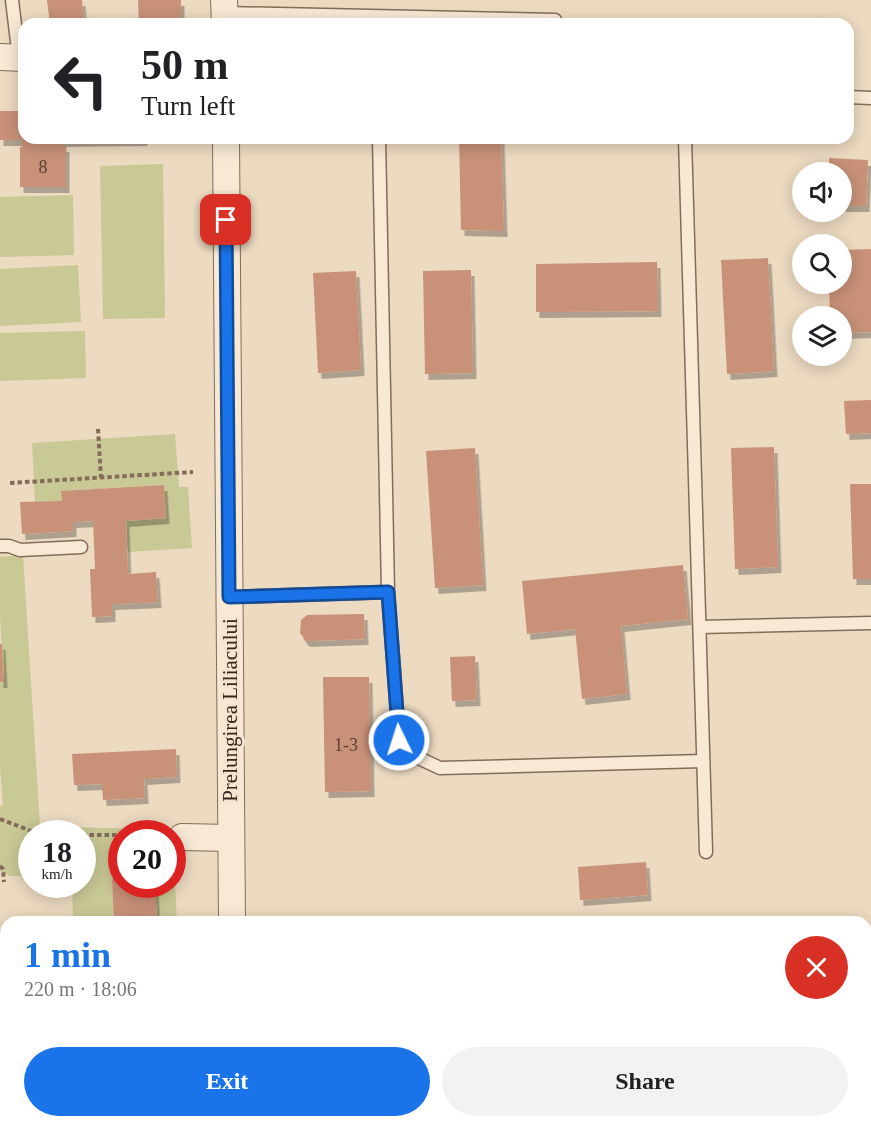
<!DOCTYPE html>
<meta charset="utf-8">
<style>
body{margin:0;font-family:Georgia,serif;background:#f2f2f2;color:#202124;height:100vh;display:flex;flex-direction:column;font-size:22px;white-space:nowrap}
*{box-sizing:border-box;margin:0}
p{font-size:20px;color:#757577}
.icon{flex:none;width:33px;height:33px;fill:none;stroke:currentColor;stroke-width:2;stroke-linecap:round;stroke-linejoin:round}
.map{position:relative;flex:1;overflow:hidden}
.drawer{position:absolute;left:0px;top:916px;width:872px;height:212px;display:flex;flex-direction:column;background:#fff;border-radius:18px 18px 0 0;box-shadow:0 3px 15px #0003}
.drawer>*{flex:none}
.guide{position:absolute;left:18px;top:18px;width:836px;height:126px;border-radius:18px;box-shadow:0 3px 15px #0003;background:#fff;color:#202124;overflow:hidden}
.tools{position:absolute;left:792px;top:162px;display:grid;gap:12px}
.tools a{display:grid;place-items:center;width:60px;height:60px;border-radius:50%;background:#fff;box-shadow:0 3px 15px #0003;font-size:30px}
.speed{position:absolute;left:18px;top:820px;display:flex;gap:12px;font-size:30px;font-weight:700;text-align:center}
.speed>*{display:grid;place-content:center;width:78px;height:78px;border-radius:50%;background:#fff;box-shadow:0 3px 15px #0003;line-height:1}
.speed small{font-size:15px;font-weight:400}
.speed .limit{border:9px solid #d22;background:#fff;color:#111}
.pin{position:absolute;display:grid;place-items:center;width:51px;height:51px;color:#fff;margin:-26px;border-radius:12px;box-shadow:0 3px 9px #0006}
.me{position:absolute;width:66px;margin:-33px;rotate:356deg;stroke-linejoin:round;filter:drop-shadow(0 0 4px #0008)}
.turn{display:flex;align-items:center;gap:21px;height:126px;padding:0 24px;font-size:27px}
.turn .icon{width:78px;height:78px;stroke-width:2.5}
.turn b{display:block;font-size:42px;line-height:51px}
.round{display:grid;place-items:center;flex:none;width:63px;height:63px;border-radius:32px;background:#f2f2f2}
.overview{display:flex;align-items:center;justify-content:space-between;height:102px;padding:0 24px}
h1{font-size:36px;font-weight:800;line-height:45px;color:#1a73e8}
.primary-button{display:flex;gap:12px;margin-top:auto;padding:12px 24px}
.primary-button a{flex:1;height:69px;border-radius:36px;background:#1a73e8;color:#fff;font-size:24px;font-weight:800;line-height:69px;text-align:center}
.primary-button a+a{background:#f2f2f2;color:#202124}
.map>svg:first-child{display:block}
.green{fill:#c9c996}
.building{fill:#c89178;filter:url(#shadow)}
.lines{fill:none;stroke-linecap:round;stroke-linejoin:round}
.lane-casing{stroke:#846c5a;stroke-width:15}
.street-casing{stroke:#846c5a;stroke-width:28}
.path{stroke:#846c5a;stroke-width:4;stroke-dasharray:4.5 3;stroke-linecap:butt}
.lane{stroke:#f7e9d4;stroke-width:12}
.street{stroke:#f7e9d4;stroke-width:26}
.route-casing{stroke:#114b97;stroke-width:15}
.route{stroke:#1a73e8;stroke-width:10}
.labels{text-anchor:middle;dominant-baseline:central;stroke-width:6;stroke-linejoin:round;paint-order:stroke}
.number-label{font-size:18px;fill:#5a4134}
.street-label{font-size:21px;fill:#35261d;stroke:#f4e5d0}
</style>
<div class="map">
<svg width="871" height="1127" viewBox="0 0 871 1127">
<defs>
<filter id="shadow"><feDropShadow dx="3.5" dy="6" stdDeviation="0" flood-color="#0004"/></filter>
</defs>
<rect width="100%" height="100%" fill="#ecdac1"/>
<path class="green" d="M163 164 165 318 103 319 100 166Z
M73 195 74 255 0 257V197Z
M78 265 81 322 0 326V269Z
M85 331 86 378 0 381V333Z
M175 434 179 487H188L192 548 128 552 126 521 166 518 163 485 62 491V501L35 502 32 443Z
M23 555 40 826 170 830 169 834H122L121 879H112L114 922H73L72 885H82V834H32L31 876H10L0 871V806L3 805 0 766V682L4 681 0 617V557Z
M173 864H174L177 922H157L155 885H172Z
M0 1013H6V1109L0 1108Z"/>
<path class="building" d="M47 0H82L84 24H50Z
M138 0H181V24H139Z
M0 111H24V138H144V140L63 141V146H66V187H20V147H22V140H0Z
M459 138H501L504 231 461 230Z
M829 158 868 160 866 206H842V172H829Z
M871 249V332L842 333V316H830L829 284H842V250Z
M768 258 774 371 727 374 721 260Z
M657 262 658 311 536 312V264Z
M471 270 473 373 425 374 423 271Z
M356 271 361 370 318 373 313 273Z
M871 400V433L846 434 844 401Z
M774 447 778 567 735 569 731 448Z
M475 448 483 585 435 588 426 451Z
M850 484H871V579H853Z
M164 485 166 518 126 521 128 574 156 572 158 602 112 604V616L92 617 90 569H95L93 521 73 522V531L22 534 20 502 62 501 61 491Z
M683 565 688 619 621 626 627 694 582 699 575 629 527 634 522 581Z
M364 614 365 639 306 641 300 633 301 620 307 615Z
M0 644H2L4 682H0Z
M475 656 477 700 452 701 450 657Z
M323 677H369L371 791 325 792Z
M176 749 177 777 144 779 145 798 103 800 102 784 74 785 72 754Z
M646 862 648 895 580 900 578 867Z
M112 879H122V885H155L157 922H114Z
M866 1105 871 1106V1127H796L797 1122H866Z
M601 1122H735L734 1127H601Z"/>
<g class="lines">
<g class="lane-casing">
<path id="lane" d="M12 0 19 58
M225 13 555 20
M848 97 871 98
M379 138 388 592 399 739 410 754 440 768 703 761
M685 138 706 852
M0 546H9L20 550 81 547
M229 597 388 592
M700 627 871 623
M866 1077H871
M554 1127V1122
M776 1127V1122"/>
</g>
<g class="street-casing">
<path id="street" d="M224 0 225 24
M0 57 24 58
M226 138 232 922
M182 837 231 838
M866 1003 871 1004
M234 1122V1127"/>
</g>
<path class="path" d="M98 429 101 478
M10 483 193 472
M0 819 39 834H58
M82 835H122
M0 866 3 869 4 882"/>
<use href="#lane" class="lane"/>
<use href="#street" class="street"/>
</g>
<g class="lines">
<g class="route-casing">
<path id="route" d="M226 220 229 597 388 592 399 740"/>
</g>
<use href="#route" class="route"/>
</g>
<g class="labels">
<g class="number-label">
<text x="43" y="167">8</text>
<text x="346" y="745">1-3</text>
</g>
<g class="street-label">
<text transform="translate(230 710) rotate(-90)">Prelungirea Liliacului</text>
</g>
</g>
</svg>
<div class="tools">
<a><svg class="icon" aria-label="sound" viewBox="0 0 24 24"><path d="M4 9h4l5-4v14l-5-4H4zM17 9q2 3 0 6"/></svg></a>
<a><svg class="icon" aria-label="search" viewBox="0 0 24 24"><circle cx="10" cy="10" r="6"/><path d="M15 15l6 6"/></svg></a>
<a><svg class="icon" aria-label="layers" viewBox="0 0 24 24"><path d="M12 4l9 5-9 5-9-5zM3 14l9 5 9-5"/></svg></a>
</div>
<div class="speed"><div>18<small>km/h</small></div><div class="limit">20</div></div>
<div class="pin" style="left:226px;top:220px;background:#d93025"><svg class="icon" aria-label="arrive" viewBox="0 0 24 24"><path d="M6 21V4h12l-3 4 3 4H6"/></svg></div>
<svg class="me" style="left:399px;top:740px" viewBox="-20 -20 40 40"><circle r="17" fill="#1a73e8" stroke="#fff" stroke-width="3"/><path d="M0-11L8 9 0 5-8 9z" fill="#fff"/></svg>
<div class="guide">
<div class="turn"><svg class="icon" aria-label="left" viewBox="0 0 24 24"><path d="M17 20v-9H6M10 6l-5 5 5 5"/></svg><div><b>50 m</b>Turn left</div></div>
</div>
<section class="drawer">
<div class="overview"><div><h1>1 min</h1><p>220 m · 18:06</p></div><a class="round" style="background:#d93025;color:#fff"><svg class="icon" aria-label="close" viewBox="0 0 24 24"><path d="M6 6l12 12M18 6L6 18"/></svg></a></div>
<div class="primary-button"><a>Exit</a><a>Share</a></div>
</section>
</div>
